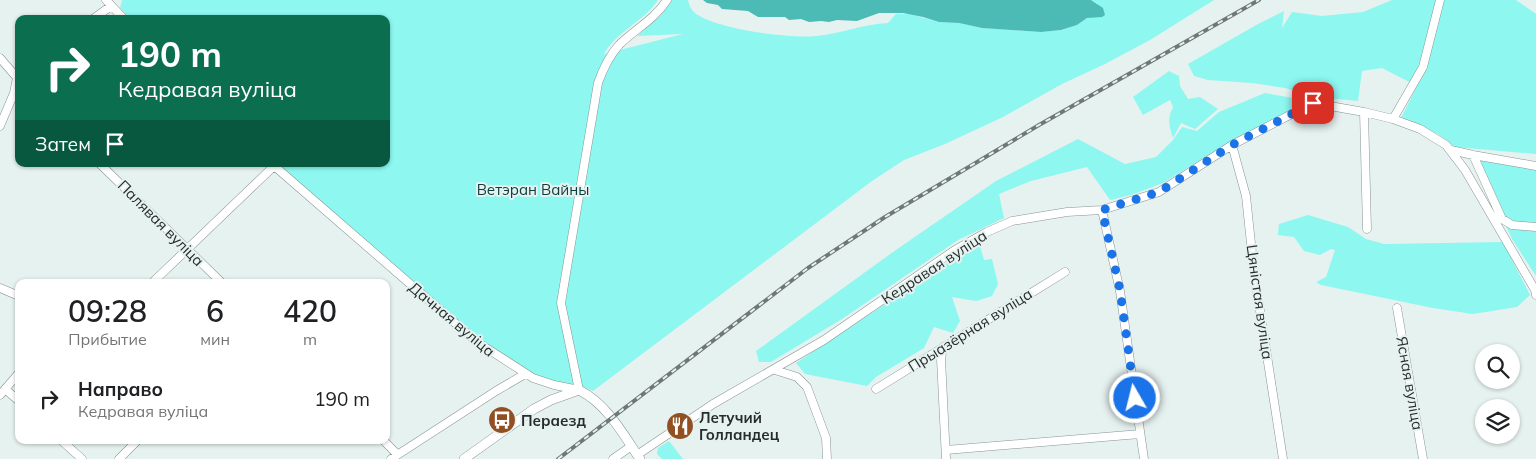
<!DOCTYPE html>
<html lang="ru">
<meta charset="utf-8">
<style>
body{margin:0;font-family:Mulish,sans-serif;background:#f2f2f2;color:#202124;height:100vh;display:flex;flex-direction:column;font-size:19px;white-space:nowrap}
*{box-sizing:border-box;margin:0}
p{font-size:16px;color:#757577}
.icon{flex:none;width:28px;height:28px;fill:none;stroke:currentColor;stroke-width:2;stroke-linecap:round;stroke-linejoin:round}
.map{position:relative;flex:1;overflow:hidden}
.drawer{position:absolute;left:15px;top:279px;width:375px;height:165px;display:flex;flex-direction:column;background:#fff;border-radius:10px;box-shadow:0 1px 4px #0004}
.drawer>*{flex:none}
.guide{position:absolute;left:15px;top:15px;width:375px;height:152px;border-radius:10px;box-shadow:0 1px 4px #0004;background:#0b6e4f;color:#fff;overflow:hidden}
.buttons{position:absolute;left:1475px;top:344px;display:grid;gap:10px}
.buttons a{display:grid;place-items:center;width:45px;height:45px;border-radius:50%;background:#fff;box-shadow:0 1px 4px #0004;font-size:25px}
.pin{position:absolute;display:grid;place-items:center;width:42px;height:42px;color:#fff;margin:-21px;border-radius:10px;box-shadow:0 2px 8px #0006}
.me{position:absolute;width:55px;margin:-28px;rotate:352deg;stroke-linejoin:round;filter:drop-shadow(0 0 4px #0008)}
.turn{display:flex;align-items:center;gap:18px;height:105px;padding:0 20px;font-size:22px}
.turn .icon{width:65px;height:65px;stroke-width:2.5}
.turn b{display:block;font-size:35px;line-height:42px}
.then{display:flex;align-items:center;height:48px;padding:0 20px;background:#0003;gap:10px;font-size:19px}
.eta{display:flex;justify-content:space-evenly;align-items:center;height:85px;text-align:center}
.eta b{font-size:30px;font-weight:600;line-height:35px}
ul{padding:0;list-style:none}
li{display:flex;align-items:center;gap:15px;height:70px;padding:0 20px}
li div{flex:1}
li b{display:block;font-size:19px}
li em{font-style:normal}
.map>svg:first-child{display:block}
.green{fill:#8df7f0}
.water{fill:#4dbbb5}
.lines{fill:none;stroke-linecap:round;stroke-linejoin:round}
.minor-casing{stroke:#899493;stroke-width:9}
.major-casing{stroke:#899493;stroke-width:10}
.minor{stroke:#fff;stroke-width:8}
.major{stroke:#fff;stroke-width:9}
.rail-casing{stroke:#707777;stroke-width:4}
.rail{stroke:#e6f2f0;stroke-width:2;stroke-dasharray:5.5;stroke-linecap:butt}
.route{stroke:#1a73e8;stroke-width:9;stroke-dasharray:0 16.2}
.labels{text-anchor:middle;dominant-baseline:central;stroke-width:4;stroke-linejoin:round;paint-order:stroke}
.park-label{font-size:15px;fill:#0a3e3c;stroke:#e6f2f0}
.street-label{font-size:15px;fill:#272b2b;stroke:#e6f2f0}
.poi-label{font-size:15px;font-weight:bold;fill:#272b2b;stroke:#e6f2f0;text-anchor:start}
</style>
<div class="map">
<svg width="1536" height="459" viewBox="0 0 1536 459">
<rect width="100%" height="100%" fill="#e6f2f0"/>
<path class="green" d="M122 0H658C644 21 616 32 604 54L683 34 637 36 660 16 671 0H688C689 5 691 10 695 13 715 29 790 39 816 36 840 34 863 24 888 23L896 14H909L939 22 959 23 982 28 1041 32 1061 30 1077 25 1087 18 1094 17 1098 4 1091 0H1214L1150 40 1105 64 1062 84 1003 117 945 144 904 160 872 181 593 391 584 387 558 383 530 373 489 346 305 189 279 164H386V19H131L120 8Z
M1392 0H1516L1536 14V154L1455 147 1438 134 1401 118 1417 86 1382 68 1362 71 1358 101 1316 97 1285 88 1252 83 1208 80 1194 76 1188 64 1258 24 1284 11 1282 28 1292 12 1322 16 1363 12Z
M1169 71 1179 76 1180 86 1188 99 1200 97 1218 109 1195 129 1181 123 1173 138C1169 126 1167 119 1173 107L1170 100 1143 115 1133 97Z
M1265 93 1299 99 1302 105 1231 141 1163 183 1131 195 1110 200 1087 167 1031 181 999 194 1004 218 958 240 842 319 771 362H759L756 351 893 252 996 181 1078 139 1125 164 1156 157 1173 140 1182 127 1197 131 1219 112Z
M1473 155 1536 167V276L1512 239Z
M1308 215 1348 227 1366 239 1384 244 1503 242 1530 295 1517 307 1473 314 1433 308 1321 285 1316 282 1326 277 1335 250 1331 249 1320 255 1304 251 1294 237 1278 235 1279 224Z
M979 242 984 260 992 259 998 284 992 296 976 301 952 297 960 321 953 333 934 327 924 348 876 377 867 386 805 374 796 363Z
M669 441 683 459H662L657 454 658 448Z"/>
<path class="water" d="M703 0H1091L1103 8 1105 15 1102 17 1087 18 1077 25 1061 30 1041 32 982 28 959 23 939 22 923 17 903 13H879L857 21 837 20 829 22 821 21 809 22 801 19 789 20 785 17H758L748 11 722 9 718 5 707 3Z"/>
<g class="lines">
<g class="minor-casing">
<path id="minor" d="M106 0 124 19
M93 19 111 6
M0 58 19 80
M1364 112 1367 229
M1393 119 1423 67 1440 0
M0 126 14 93 17 78 19 76
M1232 145 1246 196 1254 272 1283 459
M1451 150 1473 155 1536 166
M1473 155 1502 219 1512 225 1536 227
M100 164 221 282
M272 164 477 342 533 378 554 385 579 390 561 303 598 83C603 69 609 56 619 45 635 29 654 20 667 0
M1102 210 1120 291 1144 459
M153 282 274 166
M0 288 19 296
M1397 308 1423 459
M943 347 941 359 946 459
M775 370 797 377 807 387 826 438 827 459
M5 389 19 401
M876 389 1065 272
M0 395 19 373
M61 440 82 459
M383 440 397 454
M946 450 1140 434
M637 455 713 404 824 340 955 250 987 232 1012 221 1067 212 1102 210 1159 192 1232 145 1313 103 1364 112 1393 119 1420 129 1446 145 1465 170 1535 290 1536 295
M119 459 138 440
M391 459 496 391 525 374
M613 459 630 447"/>
</g>
<g class="major-casing">
<path id="major" d="M464 459 534 409 551 400 579 390C607 404 623 434 640 459"/>
</g>
<use href="#minor" class="minor"/>
<use href="#major" class="major"/>
<g class="rail-casing">
<path id="rail" d="M558 459 808 268 885 217 1039 125 1259 0"/>
</g>
<use href="#rail" class="rail"/>
</g>
<g class="lines">
<path class="route" d="M1135 398 1120 290 1102 210 1159 192 1232 145 1313 103"/>
</g>
<defs>
<g id="bus-disc" transform="scale(1.4375)"><circle r="9.5" fill="#924f21" stroke="#e6f2f0"/><path d="M-5-6H5V4H4V6H2V4H-2V6H-4V4H-5ZM-3.5-4V0h7V-4ZM-3.5 1.2v1.5H-2V1.2ZM2 1.2v1.5H3.5V1.2Z" fill="#fff"/></g>
<g id="restaurant-disc" transform="scale(1.4375)"><circle r="9.5" fill="#924f21" stroke="#e6f2f0"/><path d="M-5-6h1v4h1v-4h1v4h1v-4h1v5L-1.5 .5V6h-2V.5L-5-1ZM5-6V6H3V1.5H1.5Q1.5-4 5-6Z" fill="#fff"/></g>
</defs>
<g fill-rule="evenodd">
<use href="#bus-disc" x="502" y="420"/>
<use href="#restaurant-disc" x="680" y="426"/>
</g>
<g class="labels">
<g class="park-label">
<text x="533" y="189">Ветэран Вайны</text>
</g>
<g class="street-label">
<text transform="translate(161 223) rotate(45)">Палявая вуліца</text>
<text transform="translate(934 267) rotate(-33)">Кедравая вуліца</text>
<text transform="translate(1260 302) rotate(82)">Цяністая вуліца</text>
<text transform="translate(452 319) rotate(40)">Дачная вуліца</text>
<text transform="translate(970 330) rotate(-32)">Прыазёрная вуліца</text>
<text transform="translate(1410 383) rotate(80)">Ясная вуліца</text>
</g>
<g class="poi-label">
<text x="699" y="417">Летучий<tspan x="699" dy="17">Голландец</tspan></text>
<text x="521" y="420">Пераезд</text>
</g>
</g>
</svg>
<div class="buttons">
<a><svg class="icon" aria-label="search" viewBox="0 0 24 24"><circle cx="10" cy="10" r="6"/><path d="M15 15l6 6"/></svg></a>
<a><svg class="icon" aria-label="layers" viewBox="0 0 24 24"><path d="M12 4l9 5-9 5-9-5zM3 14l9 5 9-5"/></svg></a>
</div>
<div class="pin" style="left:1313px;top:103px;background:#d93025"><svg class="icon" aria-label="arrive" viewBox="0 0 24 24"><path d="M6 21V4h12l-3 4 3 4H6"/></svg></div>
<svg class="me" style="left:1135px;top:398px" viewBox="-20 -20 40 40"><circle r="17" fill="#1a73e8" stroke="#fff" stroke-width="3"/><path d="M0-11L8 9 0 5-8 9z" fill="#fff"/></svg>
<div class="guide">
<div class="turn"><svg class="icon" aria-label="right" viewBox="0 0 24 24"><path d="M7 20v-9h11M14 6l5 5-5 5"/></svg><div><b>190 m</b>Кедравая вуліца</div></div>
<div class="then">Затем<svg class="icon" aria-label="arrive" viewBox="0 0 24 24"><path d="M6 21V4h12l-3 4 3 4H6"/></svg></div>
</div>
<section class="drawer">
<div class="eta">
<div><b>09:28</b><p>Прибытие</p></div>
<div><b>6</b><p>мин</p></div>
<div><b>420</b><p>m</p></div>
</div>
<ul>
<li><svg class="icon" aria-label="right" viewBox="0 0 24 24"><path d="M7 20v-9h11M14 6l5 5-5 5"/></svg><div><b>Направо</b><p>Кедравая вуліца</p></div><em>190 m</em></li>
</ul>
</section>
</div>
